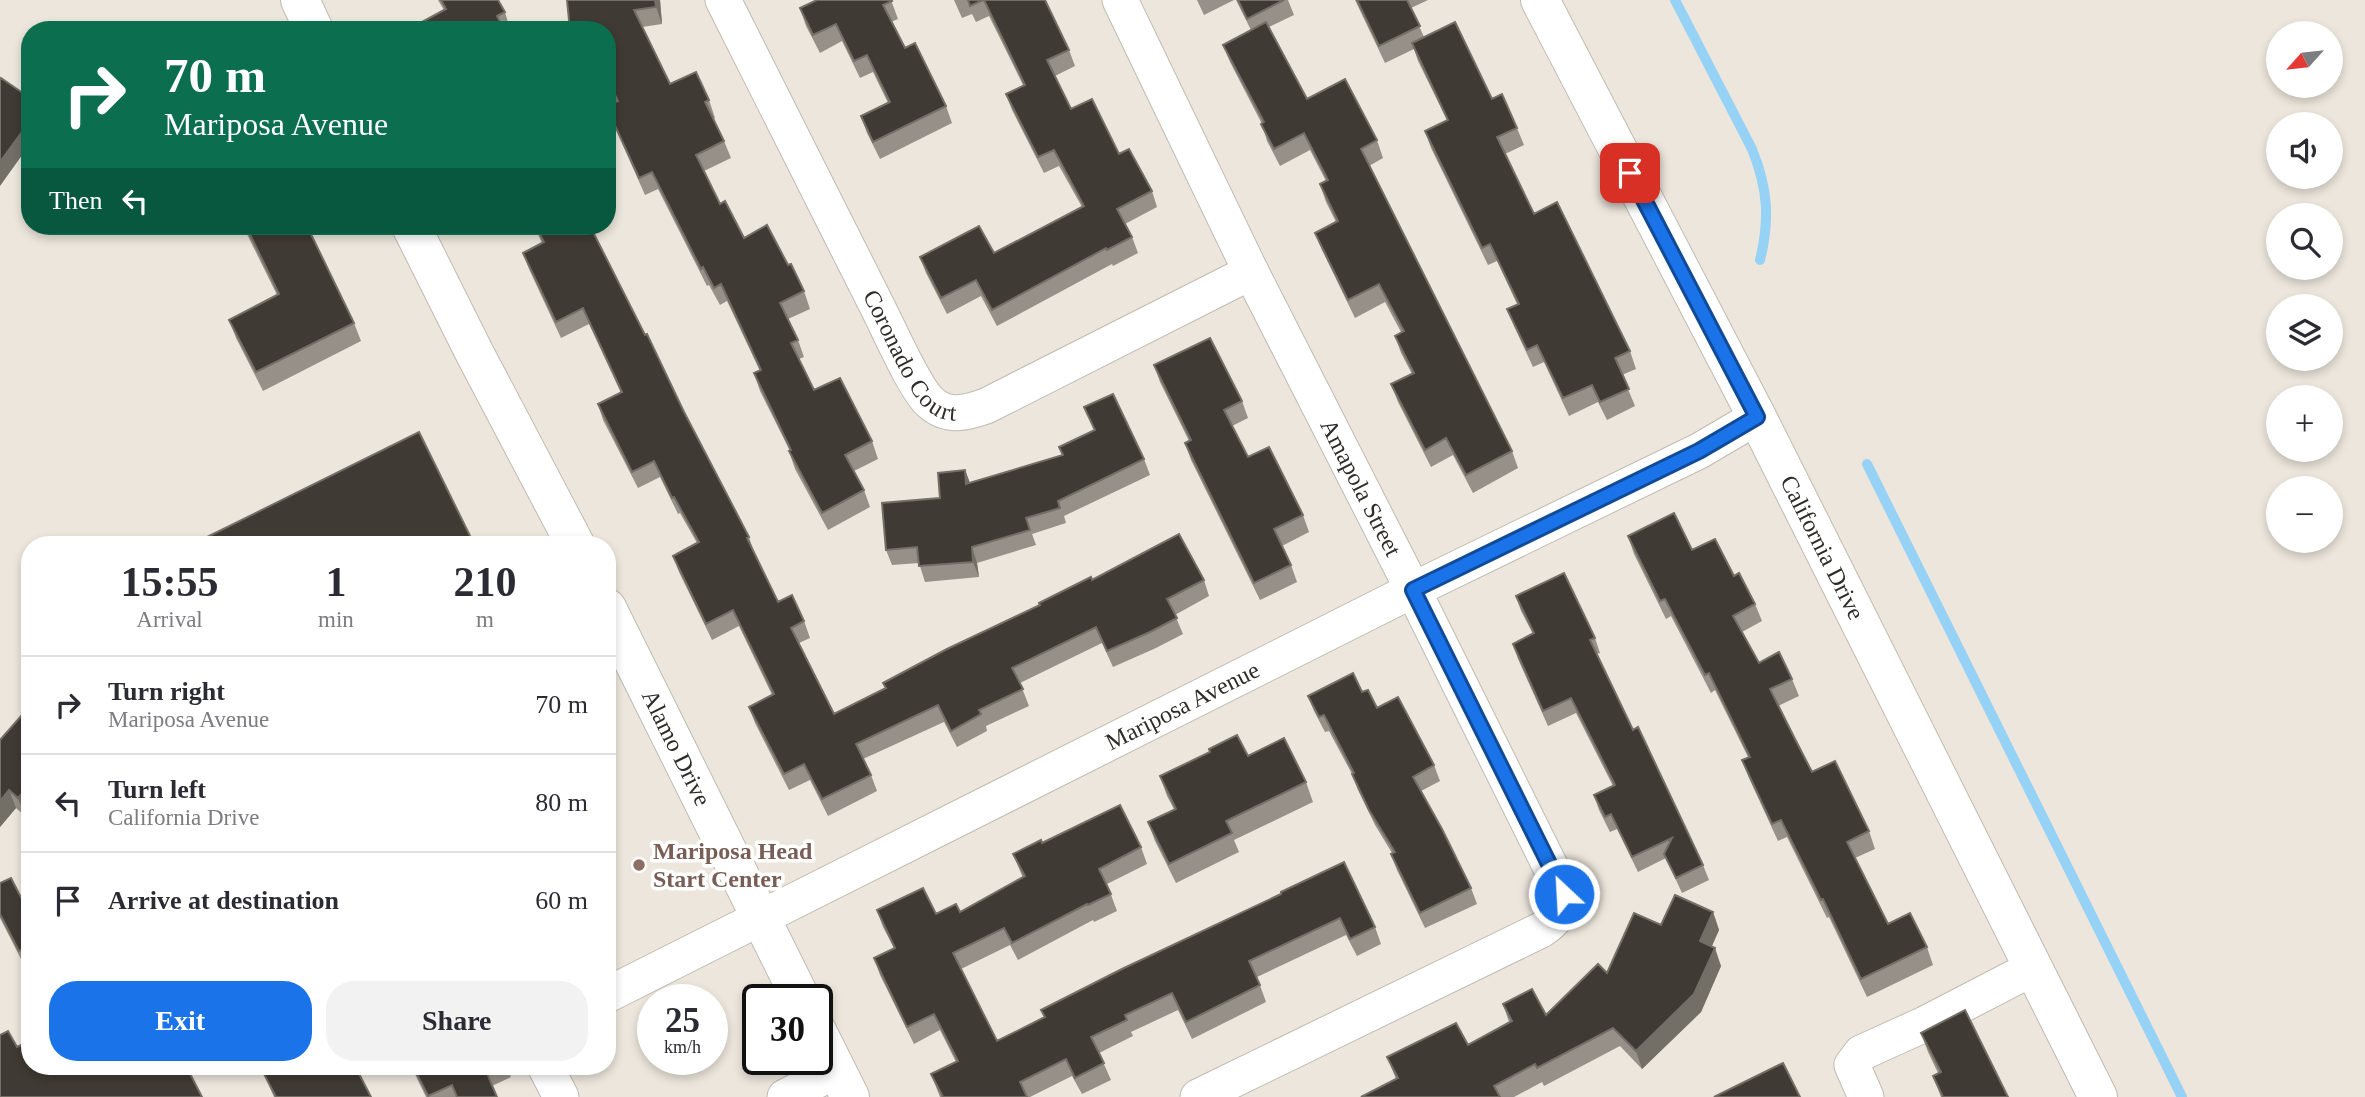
<!DOCTYPE html>
<meta charset="utf-8">
<style>
body{margin:0;font-family:Georgia,serif;background:#f2f2f3;color:#2b2b33;height:100vh;display:flex;flex-direction:column;font-size:26px;white-space:nowrap}
*{box-sizing:border-box;margin:0}
p{font-size:23px;color:#7c7c81}
.icon{flex:none;width:38px;height:38px;fill:none;stroke:currentColor;stroke-width:2;stroke-linecap:round;stroke-linejoin:round}
.map{position:relative;flex:1;overflow:hidden}
.side{position:absolute;left:21px;top:536px;width:595px;height:539px;display:flex;flex-direction:column;background:#fff;border-radius:28px;box-shadow:0 4px 10px #0003}
.side>*{flex:none}
.top-card{position:absolute;left:21px;top:21px;width:595px;height:214px;border-radius:28px;box-shadow:0 4px 10px #0003;background:#0b6e4f;color:#fff;overflow:hidden}
.needle{width:46px;rotate:243deg}
.fabs{position:absolute;left:2266px;top:21px;display:grid;gap:14px}
.fabs a{display:grid;place-items:center;width:77px;height:77px;border-radius:50%;background:#fff;box-shadow:0 4px 10px #0003;font-size:35px}
.speed{position:absolute;left:637px;top:984px;display:flex;gap:14px;font-size:35px;font-weight:700;text-align:center}
.speed>*{display:grid;place-content:center;width:91px;height:91px;border-radius:50%;background:#fff;box-shadow:0 4px 10px #0003;line-height:1}
.speed small{font-size:18px;font-weight:400}
.speed .limit{border:4px solid #111;border-radius:10px;background:#fff;color:#111}
.pin{position:absolute;display:grid;place-items:center;width:60px;height:60px;color:#fff;margin:-30px;border-radius:14px;box-shadow:0 4px 10px #0006}
.me{position:absolute;width:77px;margin:-38px;rotate:335deg;stroke-linejoin:round;filter:drop-shadow(0 0 5px #0008)}
.turn{display:flex;align-items:center;gap:24px;height:147px;padding:0 28px;font-size:32px}
.turn .icon{width:91px;height:91px;stroke-width:2.5}
.turn b{display:block;font-size:49px;line-height:60px}
.then{display:flex;align-items:center;height:66px;padding:0 28px;background:#0003;gap:14px;font-size:26px}
.eta{display:flex;justify-content:space-evenly;align-items:center;height:119px;text-align:center}
.eta b{font-size:42px;font-weight:600;line-height:49px}
.cta{display:flex;gap:14px;margin-top:auto;padding:14px 28px}
.cta a{flex:1;height:80px;border-radius:28px;background:#1a73e8;color:#fff;font-size:28px;font-weight:600;line-height:80px;text-align:center}
.cta a+a{background:#f2f2f3;color:#2b2b33}
ul{padding:0;list-style:none}
li{display:flex;align-items:center;gap:21px;height:98px;padding:0 28px;border-top:2px solid #e1e1e2}
li div{flex:1}
li b{display:block;font-size:26px}
li em{font-style:normal}
.map>svg:first-child{display:block}
.lines{fill:none;stroke-linecap:round;stroke-linejoin:round}
.stream{stroke:#96d1f6;stroke-width:10}
.street-casing{stroke:#c0bbb1;stroke-width:37}
.secondary-casing{stroke:#c0bbb1;stroke-width:40}
.street{stroke:#fff;stroke-width:35}
.secondary{stroke:#fff;stroke-width:38}
.wall{fill:#969088}
.shaded-wall{fill:#736e66}
.building{fill:#3f3a33;stroke:#736e66;stroke-width:2}
.route-casing{stroke:#114b97;stroke-width:18}
.route{stroke:#1a73e8;stroke-width:12}
.education-dot{fill:#8d6e63;stroke:#fff;stroke-width:2.5}
.labels{text-anchor:middle;dominant-baseline:central;stroke-width:7;stroke-linejoin:round;paint-order:stroke}
.street-label{font-size:24px;fill:#2e2c28;stroke:#fff}
.education-label{font-size:24px;font-weight:bold;fill:#785e54;stroke:#fff;text-anchor:start}
</style>
<div class="map">
<svg width="2365" height="1097" viewBox="0 0 2365 1097">
<rect width="100%" height="100%" fill="#ece6dc"/>
<g class="lines">
<path class="stream" d="M1675 0 1752 149C1768 189 1770 219 1760 260
M1867 464 2182 1097"/>
<g class="street-casing">
<g id="street">
<path id="s1" d="M723 0C774 102 826 204 877 306 888 327 915 390 931 403 948 418 966 413 986 406L1251 272"/>
<path id="s2" d="M1120 0 1251 272 1413 590 1564 894C1562 912 1555 921 1541 930L1198 1097"/>
<path id="s3" d="M607 995 1413 590 1699 451 1757 417"/>
<path d="M545 1066 561 1097"/>
<path d="M785 1097 837 1070"/>
<path d="M1866 1097 1852 1065 1861 1053 1925 1024 2033 968"/>
</g>
</g>
<g class="secondary-casing">
<g id="secondary">
<path d="M300 0 314 30"/>
<path id="s4" d="M1540 0 1757 417 2098 1097"/>
<path d="M411 226 474 352 575 544"/>
<path id="s5" d="M607 608 801 999"/>
<path d="M817 1031 850 1097"/>
</g>
</g>
<use href="#street" class="street"/>
<use href="#secondary" class="secondary"/>
</g>
<path class="wall" d="M438 0H498L505 12 510 29 508 30H425L422 22 444 10Z
M567 0H660L662 24 642 27 670 84 709 100 715 118 713 119 724 141 731 158 704 171 720 204 744 238 788 265 804 291 810 309 788 319 798 340 804 357 799 359 814 390 872 441 878 459 854 471 864 490 870 507 828 530 795 469 789 451H790L760 391 754 373 760 371 727 301 720 305 709 285 707 286 658 189 645 195 613 123 607 108 616 101 607 83V30Z
M815 0H891L898 19 891 22 905 48 946 106 952 123 880 159 867 133 861 116 888 103 873 72 860 78 842 41 820 53 806 26 800 8 815 1Z
M954 0H1045L1069 50 1075 66 1055 76 1071 109 1119 154 1152 191 1157 207 1125 224 1132 237 1138 253 1113 266 1112 264 997 326 981 296 947 314 926 273 920 257 994 253 1082 207 1059 166 1044 173 1012 110 1006 94 1023 85 989 16 976 22 972 14 962 18Z
M1197 0H1234L1204 15Z
M1236 0H1288L1294 15 1269 27 1307 99 1377 140 1383 158 1369 166 1512 451 1518 468 1473 493 1453 455 1431 467 1398 402 1391 384 1412 374 1401 353 1395 336 1401 332 1385 302 1355 318 1322 250 1315 233 1336 222 1326 202 1320 184 1326 181 1310 150 1280 166 1267 141 1262 124 1230 62 1223 45 1251 30Z
M1355 0H1428L1411 8 1424 37 1492 99 1517 128 1524 145 1505 154 1534 214 1630 351 1636 369 1622 375 1635 406 1607 420 1598 402 1569 416 1544 362 1533 367 1514 326 1507 309 1517 304 1497 261 1488 265 1431 148 1425 131 1447 120 1418 61 1414 49 1385 63Z
M243 226H307L354 323 361 341 263 391 236 338 229 320 277 295Z
M534 226H590L645 335 749 537 754 553 778 602 804 621 810 638 799 643 834 714 885 689 883 683 1092 580H1204L1209 596 1175 615 1183 634 1156 648 1113 667 1102 643 1020 683 1029 706 986 726 987 731 957 747 944 722 863 759 871 775 877 791 828 816 810 780 789 790 755 723 749 707 772 695 739 626 712 640 679 572 673 556 697 543 680 513 678 514 660 477 638 488 603 420 598 404 621 393 589 324 561 338 529 269 523 253 542 243Z
M1154 365 1242 401 1248 418 1232 426 1248 457 1303 515 1309 532 1282 546 1291 565 1297 582 1260 600 1191 460 1185 443 1189 441 1160 382Z
M1084 407 1144 459 1150 475 1064 516 1066 523 1032 534 1036 545 977 563 979 577 925 582 919 563 892 565 886 550 940 498 965 470 970 483 1062 455 1059 447 1094 430Z
M1628 536 1692 550 1734 576 1755 604 1762 621 1742 632 1759 663 1792 679 1799 696 1778 706 1812 772 1869 831 1875 849 1855 858 1888 924 1927 947 1933 965 1867 997 1829 917 1827 918 1787 837 1778 841 1749 778 1742 760 1748 757 1715 690 1711 693 1671 616 1666 619 1634 554Z
M1516 596 1595 638 1600 653 1597 654 1633 730 1703 865 1709 880 1682 893 1666 858 1638 872 1617 829 1610 832 1599 810 1594 795 1613 786 1576 713 1548 726 1518 659 1513 644 1533 634 1521 611Z
M1362 692 1434 765 1440 781 1421 791 1471 888 1477 904 1425 928 1397 870 1391 854 1392 853 1375 825 1358 790 1352 774 1329 731 1325 732 1314 711 1308 696Z
M0 740 25 816 16 808 0 827Z
M1248 756 1306 782 1313 802 1234 840 1239 852 1176 883 1155 841 1148 822 1174 809 1167 796 1160 776Z
M1042 843 1141 847 1147 864 1107 884 1117 911 1094 922 1093 920 1018 960 1010 945 961 969 997 1041 1044 1018 1041 1010 1281 894 1375 927 1381 944 1357 956 1346 935 1257 977 1266 1002 1192 1039 1178 1010 1131 1032 1133 1036 1099 1053 1111 1080 1082 1094 1072 1076 1030 1097H940L931 1074 956 1062 940 1030 914 1044 880 975 874 958 894 948 883 927 877 910 936 914 960 912 1023 878 1013 854Z
M0 883 30 915V961L24 965 0 918Z
M1713 912 1719 930 1712 946 1721 966 1701 1012 1642 1069 1620 1046 1544 1086 1542 1082 1514 1097H1361L1396 1079 1387 1057 1468 1045 1509 1022 1503 1004 1546 1015 1607 973 1661 925Z
M1921 1033 2008 1097H1941L1933 1076 1938 1073 1928 1052Z
M411 1066H507L511 1077 492 1086 497 1097H426Z
M262 1070 371 1097H274Z"/>
<path class="shaded-wall" d="M655 0H660L662 24 656 7Z
M30 121V144L0 186V162Z
M965 470 971 486 966 484Z
M972 547 977 563 979 577 973 562Z
M30 785V811L25 816 18 798Z
M9 790 16 808 0 827V801Z
M1713 912 1719 930 1706 959 1700 941Z
M1715 948 1721 966 1701 1012 1642 1069 1636 1051Z"/>
<path class="building" d="M441 0H498L505 12 497 16 504 30H426L422 22 446 9Z
M567 0H655L656 7 634 10 670 84 696 72 709 100 705 102 724 141 696 155 720 204 725 201 744 238 767 225 788 265 791 264 804 291 780 303 798 340 791 343 814 390 840 378 872 441 845 455 864 490 822 513 789 451 791 450 754 373 761 370 721 284 714 288 703 267 701 269 652 172 639 178 607 108V105L618 101 607 79V30H570Z
M817 0H891L892 1 883 5 905 48 915 43 946 106 873 142 861 116 890 102 867 55 854 61 836 24 813 35 800 8Z
M968 0H983L970 6Z
M984 0H1045L1069 50 1047 60 1071 109 1092 99 1119 154 1129 149 1152 191 1117 209 1132 237 1107 250 1106 248 992 310 976 280 941 298 920 257 979 226 994 253 1084 206 1054 150 1038 157 1006 94 1025 85Z
M1238 0H1284L1247 19Z
M1357 0H1407L1420 26 1379 46Z
M1266 22 1307 99 1345 79 1377 140 1361 149 1512 451 1466 475 1446 438 1425 450 1391 384 1414 373 1395 336 1404 331 1379 284 1348 300 1315 233 1338 221 1320 184 1328 180 1304 133 1274 149 1261 124 1264 122 1223 45Z
M1455 22 1492 99 1502 94 1517 128 1497 137 1534 214 1557 202 1630 351 1615 358 1629 389 1600 402 1592 385 1563 398 1537 345 1527 350 1507 309 1519 304 1490 244 1482 248 1425 131 1448 120 1412 43Z
M1 78 30 98V121L0 162V80Z
M246 226H307L354 323 256 372 229 320 279 294Z
M536 226H590L645 335 647 334 684 412 749 537 747 538 778 602 792 595 804 621 791 628 834 714 886 688 883 683 947 649 1040 605 1039 603 1091 577 1092 580 1179 534 1204 580 1167 599 1177 618 1150 632 1107 651 1096 627 1012 668 1023 689 979 710 981 714 951 731 938 705 856 744 871 775 822 799 804 764 784 774 749 707 774 694 733 610 706 624 673 556 699 542 674 497 672 498 654 461 632 472 598 404 622 392 583 308 556 322 523 253 544 242Z
M1210 338 1242 401 1224 410 1248 457 1269 447 1303 515 1274 529 1291 565 1254 583 1185 443 1191 440 1154 365Z
M1113 394 1144 459 1058 501 1060 508 1026 518 1030 530 972 547 973 562 919 566 917 547 886 550 882 503 940 498 938 473 965 470 966 484 1063 455 1059 447 1095 430 1084 407Z
M419 432 474 544H193Z
M1674 513 1692 550 1715 539 1734 576 1739 573 1755 604 1733 616 1759 663 1779 652 1792 679 1770 689 1794 737 1812 772 1835 761 1869 831 1847 842 1888 924 1910 913 1927 947 1861 979 1823 899 1821 900 1781 820 1772 824 1742 760 1750 757 1709 673 1705 675 1665 599 1660 601 1628 536Z
M1564 573 1595 638 1590 640 1633 730 1638 727 1703 865 1676 878 1664 854 1672 838 1632 857 1611 814 1605 817 1594 795 1615 785 1571 698 1543 711 1513 644 1534 633 1516 596Z
M1353 673 1362 692 1368 690 1377 708 1398 697 1434 765 1413 777 1442 829 1471 888 1420 913 1391 854 1395 852 1369 810 1352 774 1354 773 1324 715 1319 717 1308 696Z
M30 706V785L18 798 9 790 0 801V740Z
M1237 735 1248 756 1284 738 1306 782 1226 821 1232 833 1169 864 1148 822 1176 809 1160 776 1210 752 1209 749Z
M1120 805 1141 847 1099 869 1111 894 1088 905 1087 904 1012 943 1004 928 953 953 997 1041 1045 1017 1041 1010 1122 969 1281 894V892L1344 862 1375 927 1350 939 1340 918 1249 961 1260 985 1186 1022 1172 993 1125 1015 1127 1020 1091 1037 1104 1063 1075 1078 1066 1059 1020 1082 1027 1097H943L931 1074 958 1061 934 1014 907 1027 874 958 895 948 877 910 923 888 936 914 956 904 960 912 1025 876 1013 854 1041 840 1042 843Z
M11 878 30 915V946L19 951 0 914V883Z
M1675 895 1713 912 1700 941 1715 948 1694 994 1636 1051 1613 1028 1537 1068 1535 1064 1494 1086 1500 1097H1361L1398 1078 1387 1057 1456 1023 1468 1045 1512 1021 1503 1004 1532 989 1546 1015 1598 964 1607 973 1634 913 1661 925Z
M1965 1010 2008 1097H1943L1933 1076 1941 1072 1921 1033Z
M8 1031 17 1047 30 1041V1066H151L154 1071 164 1066H186L202 1097H0V1035Z
M1783 1063 1800 1097H1714Z
M271 1066H355L371 1097H276L262 1070Z
M413 1066H491L485 1069 497 1097H457L452 1085 428 1096Z"/>
<g class="lines">
<g class="route-casing">
<path id="route" d="M1564 894 1413 590 1699 451 1757 417 1630 173"/>
</g>
<use href="#route" class="route"/>
</g>
<circle class="education-dot" cx="639" cy="865" r="7"/>
<g class="labels">
<g class="street-label">
<text stroke="none"><textPath href="#s1" startOffset="404">Coronado Court</textPath></text>
<text stroke="none"><textPath href="#s2" startOffset="544">Amapola Street</textPath></text>
<text stroke="none"><textPath href="#s4" startOffset="616">California Drive</textPath></text>
<text stroke="none"><textPath href="#s3" startOffset="644">Mariposa Avenue</textPath></text>
<text stroke="none"><textPath href="#s5" startOffset="156">Alamo Drive</textPath></text>
</g>
<g class="education-label">
<text x="653" y="851">Mariposa Head<tspan x="653" dy="28">Start Center</tspan></text>
</g>
</g>
</svg>
<div class="fabs">
<a><svg class="needle" viewBox="-14 -14 28 28"><path d="M0-13l5 13h-10z" fill="#e53935"/><path d="M0 13l5-13h-10z" fill="#7c7c81"/></svg></a>
<a><svg class="icon" aria-label="sound" viewBox="0 0 24 24"><path d="M4 9h4l5-4v14l-5-4H4zM17 9q2 3 0 6"/></svg></a>
<a><svg class="icon" aria-label="search" viewBox="0 0 24 24"><circle cx="10" cy="10" r="6"/><path d="M15 15l6 6"/></svg></a>
<a><svg class="icon" aria-label="layers" viewBox="0 0 24 24"><path d="M12 4l9 5-9 5-9-5zM3 14l9 5 9-5"/></svg></a>
<a>+</a>
<a>−</a>
</div>
<div class="speed"><div>25<small>km/h</small></div><div class="limit">30</div></div>
<div class="pin" style="left:1630px;top:173px;background:#d93025"><svg class="icon" aria-label="arrive" viewBox="0 0 24 24"><path d="M6 21V4h12l-3 4 3 4H6"/></svg></div>
<svg class="me" style="left:1564px;top:894px" viewBox="-20 -20 40 40"><circle r="17" fill="#1a73e8" stroke="#fff" stroke-width="3"/><path d="M0-11L8 9 0 5-8 9z" fill="#fff"/></svg>
<div class="top-card">
<div class="turn"><svg class="icon" aria-label="right" viewBox="0 0 24 24"><path d="M7 20v-9h11M14 6l5 5-5 5"/></svg><div><b>70 m</b>Mariposa Avenue</div></div>
<div class="then">Then<svg class="icon" aria-label="left" viewBox="0 0 24 24"><path d="M17 20v-9H6M10 6l-5 5 5 5"/></svg></div>
</div>
<section class="side">
<div class="eta">
<div><b>15:55</b><p>Arrival</p></div>
<div><b>1</b><p>min</p></div>
<div><b>210</b><p>m</p></div>
</div>
<ul>
<li><svg class="icon" aria-label="right" viewBox="0 0 24 24"><path d="M7 20v-9h11M14 6l5 5-5 5"/></svg><div><b>Turn right</b><p>Mariposa Avenue</p></div><em>70 m</em></li>
<li><svg class="icon" aria-label="left" viewBox="0 0 24 24"><path d="M17 20v-9H6M10 6l-5 5 5 5"/></svg><div><b>Turn left</b><p>California Drive</p></div><em>80 m</em></li>
<li><svg class="icon" aria-label="arrive" viewBox="0 0 24 24"><path d="M6 21V4h12l-3 4 3 4H6"/></svg><div><b>Arrive at destination</b></div><em>60 m</em></li>
</ul>
<div class="cta"><a>Exit</a><a>Share</a></div>
</section>
</div>
